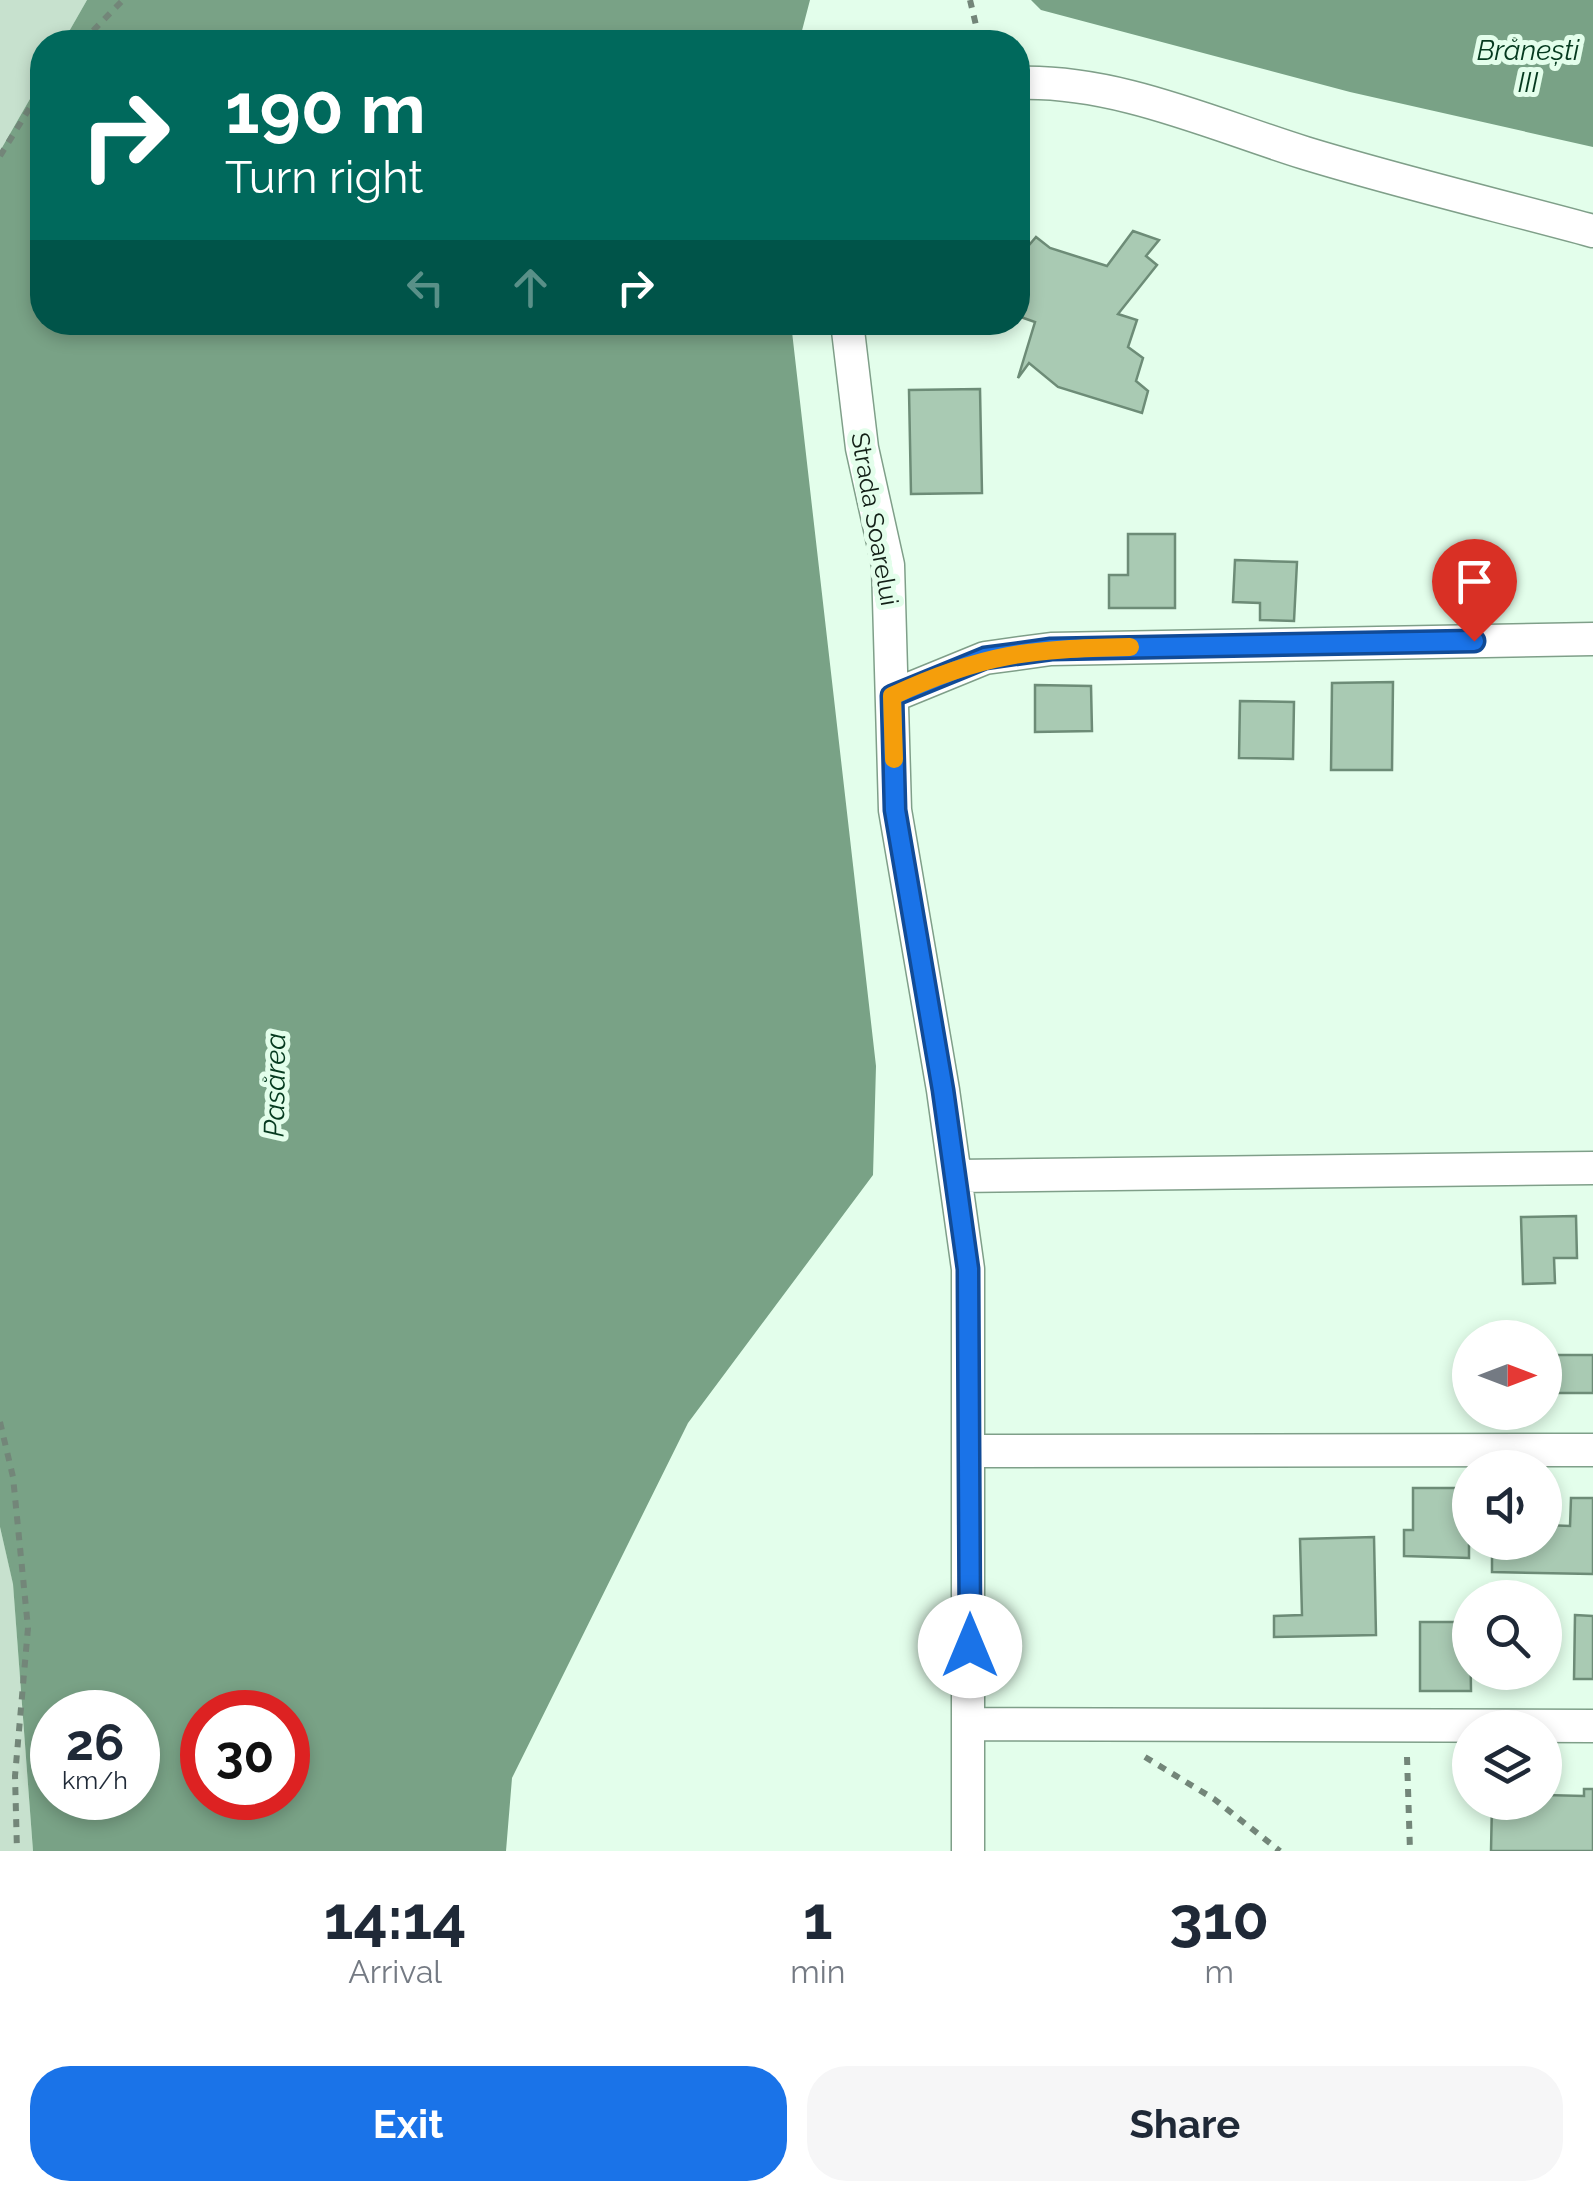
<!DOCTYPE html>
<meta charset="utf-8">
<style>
body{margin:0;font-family:Raleway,sans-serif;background:#f6f6f7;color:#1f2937;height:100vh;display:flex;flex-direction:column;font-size:38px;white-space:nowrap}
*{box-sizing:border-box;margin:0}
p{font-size:32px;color:#747a83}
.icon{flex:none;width:55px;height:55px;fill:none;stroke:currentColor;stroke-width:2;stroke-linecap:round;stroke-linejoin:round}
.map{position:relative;height:1851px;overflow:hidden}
.details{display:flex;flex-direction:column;background:#fff;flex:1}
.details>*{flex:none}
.top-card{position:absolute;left:30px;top:30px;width:1000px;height:305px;border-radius:40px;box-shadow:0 5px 15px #0003;background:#00695c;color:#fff;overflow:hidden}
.needle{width:65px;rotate:90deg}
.controls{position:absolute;left:1452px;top:1320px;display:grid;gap:20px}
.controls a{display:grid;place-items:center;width:110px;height:110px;border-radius:50%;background:#fff;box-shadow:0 5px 15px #0003;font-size:50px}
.speed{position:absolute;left:30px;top:1690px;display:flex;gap:20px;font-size:50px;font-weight:700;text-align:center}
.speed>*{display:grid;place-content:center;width:130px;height:130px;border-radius:50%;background:#fff;box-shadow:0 5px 15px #0003;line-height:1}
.speed small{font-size:25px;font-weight:400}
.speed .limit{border:15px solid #d22;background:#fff;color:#111}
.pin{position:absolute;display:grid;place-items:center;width:85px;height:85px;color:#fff;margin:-102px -42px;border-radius:50% 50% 50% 0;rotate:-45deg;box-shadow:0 0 10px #0007}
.pin .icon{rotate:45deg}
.me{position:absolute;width:110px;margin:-55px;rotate:0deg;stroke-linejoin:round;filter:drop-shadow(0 0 8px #0008)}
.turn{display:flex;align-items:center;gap:35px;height:210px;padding:0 30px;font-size:45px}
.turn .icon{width:130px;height:130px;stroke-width:2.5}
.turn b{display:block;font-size:70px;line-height:85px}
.lanes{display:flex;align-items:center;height:95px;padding:0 30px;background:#0003;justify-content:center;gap:50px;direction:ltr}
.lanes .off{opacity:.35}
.eta{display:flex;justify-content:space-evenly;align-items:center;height:170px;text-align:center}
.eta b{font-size:60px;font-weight:700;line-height:70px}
.primary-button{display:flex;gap:20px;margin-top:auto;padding:20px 30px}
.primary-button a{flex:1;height:115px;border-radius:40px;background:#1a73e8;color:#fff;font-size:40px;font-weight:700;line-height:115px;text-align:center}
.primary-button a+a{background:#f6f6f7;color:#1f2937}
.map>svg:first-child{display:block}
.green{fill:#c7e1ce}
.water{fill:#79a286;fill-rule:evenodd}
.building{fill:#a9cab3;stroke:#6d8c77;stroke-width:2.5}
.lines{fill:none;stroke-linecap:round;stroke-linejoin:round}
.minor-casing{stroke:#7f9f89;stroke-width:35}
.path{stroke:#738679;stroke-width:6;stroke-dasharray:8 8;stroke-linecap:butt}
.minor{stroke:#fff;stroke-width:32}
.route-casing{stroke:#114b97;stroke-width:25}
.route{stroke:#1a73e8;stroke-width:18}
.slow{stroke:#f59e0b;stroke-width:18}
.labels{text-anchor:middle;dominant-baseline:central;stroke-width:10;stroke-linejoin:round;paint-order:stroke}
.street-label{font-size:25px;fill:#121f16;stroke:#e3feeb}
.water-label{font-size:28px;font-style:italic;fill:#04391e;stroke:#e3feeb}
</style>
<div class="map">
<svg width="1593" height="1851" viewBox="0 0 1593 1851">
<rect width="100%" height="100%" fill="#e3feeb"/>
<path class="green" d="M0 0H87L63 42H42V78L0 151Z
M0 1527 13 1583 33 1851H0Z"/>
<path class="water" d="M87 0H810L799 42H63Z
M1031 0H1593V147L1350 92 1041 10Z
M42 78V322L791 323 876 1066 873 1175 688 1423 512 1778 506 1851H33L13 1584 0 1527V151ZM52 1712H138V1798H52ZM288 1712V1798H202V1712Z"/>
<path class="building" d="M1133 231 1159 240 1146 256 1157 265 1118 314 1137 320 1128 347 1143 358 1136 381 1148 391 1142 413 1058 387 1029 363 1018 378 1035 322 1018 316V272L1024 251 1036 237 1050 248 1107 266Z
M980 389 982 493 911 494 909 390Z
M1128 534H1175V608H1109V575H1128Z
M1235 560 1297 562 1294 621 1260 620V603L1233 602Z
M1393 682 1392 770H1331L1332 683Z
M1035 685 1091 686 1092 731 1035 732Z
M1240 701 1294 702 1293 759 1239 758Z
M1576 1216 1577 1258H1554L1555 1283 1523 1284 1521 1217Z
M1550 1355H1593V1393H1550Z
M1413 1488H1469V1558L1404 1556V1530H1413Z
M1571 1498H1593V1574L1492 1572V1542H1545V1525L1570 1526Z
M1374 1537 1376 1635 1274 1637V1616L1302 1615 1300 1539Z
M1575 1615 1593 1616V1679H1574Z
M1420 1622H1470L1471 1691H1420Z
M1584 1789H1593V1851H1491L1492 1802H1545V1795L1584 1796Z"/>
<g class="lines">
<g class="minor-casing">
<path id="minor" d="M1018 83C1116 80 1212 124 1305 153 1400 182 1497 205 1593 231
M847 322 862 448 888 565 895 810 943 1090 968 1269V1851
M892 696 985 658 1051 649 1593 639
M957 1176 1593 1168
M970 1451 1593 1450
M970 1724 1593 1726"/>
</g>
<path class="path" d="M970 0 980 42
M82 42 123 0
M0 156 42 88
M0 1422 13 1477 28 1628 15 1776 17 1851
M1145 1757 1214 1799 1280 1851
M1407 1757 1410 1851"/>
<use href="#minor" class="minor"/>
</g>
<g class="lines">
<g class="route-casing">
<path id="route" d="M970 1646 968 1269 943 1090 895 810 892 696 985 658 1051 649 1474 641"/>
</g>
<use href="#route" class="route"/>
<path class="slow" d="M894 759 892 696C984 653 1030 649 1130 647"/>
</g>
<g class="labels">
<g class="street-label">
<text transform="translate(875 519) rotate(80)">Strada Soarelui</text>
</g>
<g class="water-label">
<text x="1528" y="50">Brănești<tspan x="1528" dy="32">III</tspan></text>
<text transform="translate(275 1085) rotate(-89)">Pasărea</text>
</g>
</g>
</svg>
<div class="controls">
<a><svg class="needle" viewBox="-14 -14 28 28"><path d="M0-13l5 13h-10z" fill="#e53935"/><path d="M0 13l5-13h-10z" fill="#747a83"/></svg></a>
<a><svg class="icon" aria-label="sound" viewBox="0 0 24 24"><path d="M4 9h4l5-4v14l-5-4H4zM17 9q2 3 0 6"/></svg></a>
<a><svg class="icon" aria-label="search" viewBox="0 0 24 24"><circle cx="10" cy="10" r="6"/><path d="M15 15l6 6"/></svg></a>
<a><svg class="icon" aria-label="layers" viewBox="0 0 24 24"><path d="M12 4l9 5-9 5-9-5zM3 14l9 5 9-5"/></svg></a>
</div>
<div class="speed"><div>26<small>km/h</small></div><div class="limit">30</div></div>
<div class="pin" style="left:1474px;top:641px;background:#d93025"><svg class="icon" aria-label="arrive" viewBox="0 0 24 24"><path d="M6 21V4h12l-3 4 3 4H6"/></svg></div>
<svg class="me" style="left:970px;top:1646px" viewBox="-20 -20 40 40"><circle r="19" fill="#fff"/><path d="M0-13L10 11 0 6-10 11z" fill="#1a73e8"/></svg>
<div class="top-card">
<div class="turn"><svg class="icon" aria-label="right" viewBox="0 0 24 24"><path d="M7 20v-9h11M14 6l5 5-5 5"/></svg><div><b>190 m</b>Turn right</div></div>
<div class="lanes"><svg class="icon off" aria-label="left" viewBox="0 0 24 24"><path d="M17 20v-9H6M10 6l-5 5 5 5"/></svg><svg class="icon off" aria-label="ahead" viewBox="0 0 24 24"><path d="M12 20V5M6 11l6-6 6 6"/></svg><svg class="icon" aria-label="right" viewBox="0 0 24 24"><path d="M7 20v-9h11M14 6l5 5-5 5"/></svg></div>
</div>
</div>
<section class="details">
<div class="eta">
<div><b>14:14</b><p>Arrival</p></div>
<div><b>1</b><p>min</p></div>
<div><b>310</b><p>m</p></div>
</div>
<div class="primary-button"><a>Exit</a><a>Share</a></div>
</section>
